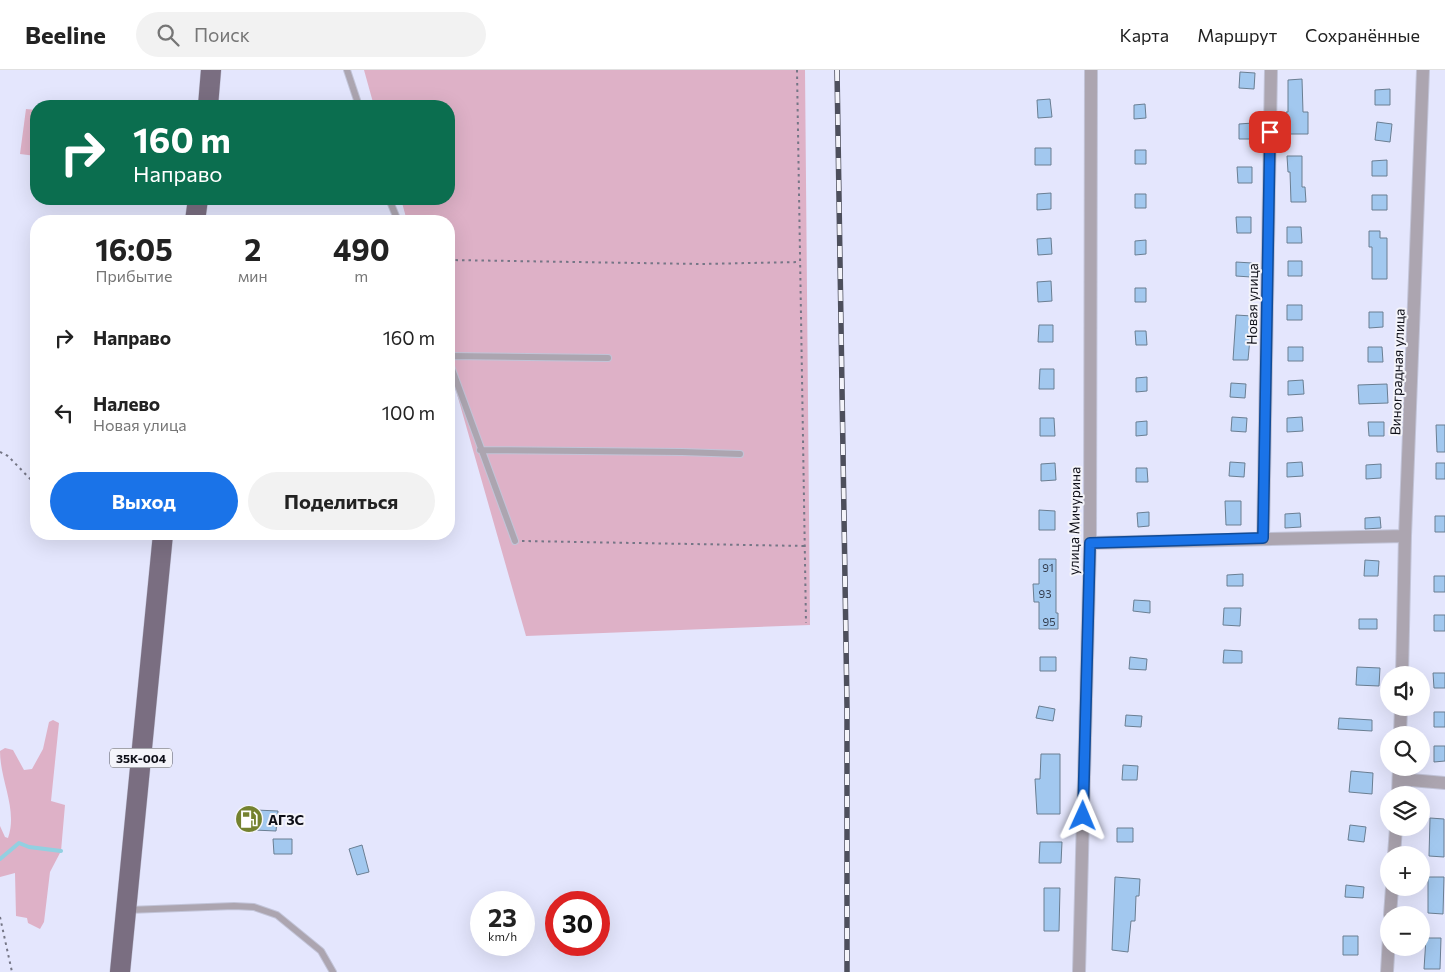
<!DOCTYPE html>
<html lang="ru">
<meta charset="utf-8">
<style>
body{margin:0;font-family:Commissioner,sans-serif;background:#f2f2f2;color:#222;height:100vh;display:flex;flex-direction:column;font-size:19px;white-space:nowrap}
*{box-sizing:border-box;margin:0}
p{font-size:16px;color:#767676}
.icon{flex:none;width:28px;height:28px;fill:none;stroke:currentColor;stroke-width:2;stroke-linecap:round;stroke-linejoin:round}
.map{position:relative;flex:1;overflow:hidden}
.panel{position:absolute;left:30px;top:145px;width:425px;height:325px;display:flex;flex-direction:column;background:#fff;border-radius:20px;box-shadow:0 5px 20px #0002}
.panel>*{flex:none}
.top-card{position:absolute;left:30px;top:30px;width:425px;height:105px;border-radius:20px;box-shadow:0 5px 20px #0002;background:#0b6e4f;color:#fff;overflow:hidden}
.controls{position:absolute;left:1380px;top:596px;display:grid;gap:10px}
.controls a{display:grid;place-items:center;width:50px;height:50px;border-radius:50%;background:#fff;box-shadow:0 5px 20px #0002;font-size:25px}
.speed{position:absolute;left:470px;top:821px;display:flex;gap:10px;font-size:25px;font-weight:700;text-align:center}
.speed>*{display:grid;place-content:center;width:65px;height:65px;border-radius:50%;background:#fff;box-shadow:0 5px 20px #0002;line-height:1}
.speed small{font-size:12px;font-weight:400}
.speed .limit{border:8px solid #d22;background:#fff;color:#111}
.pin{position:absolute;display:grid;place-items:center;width:42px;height:42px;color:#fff;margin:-21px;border-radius:10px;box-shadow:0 2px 8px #0006}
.me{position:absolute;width:55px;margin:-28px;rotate:1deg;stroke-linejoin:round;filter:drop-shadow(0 0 4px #0008)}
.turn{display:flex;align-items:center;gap:18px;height:105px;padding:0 20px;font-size:22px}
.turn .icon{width:65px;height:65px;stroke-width:2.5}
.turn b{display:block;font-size:35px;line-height:42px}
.eta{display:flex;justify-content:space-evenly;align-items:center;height:85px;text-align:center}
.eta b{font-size:30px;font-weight:700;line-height:35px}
.primary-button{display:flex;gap:10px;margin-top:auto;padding:10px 20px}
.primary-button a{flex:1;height:58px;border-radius:30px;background:#1a73e8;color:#fff;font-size:20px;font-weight:700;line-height:58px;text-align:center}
.primary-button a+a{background:#f2f2f2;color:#222}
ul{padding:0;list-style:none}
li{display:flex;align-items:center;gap:15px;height:75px;padding:0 20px}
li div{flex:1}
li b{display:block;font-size:19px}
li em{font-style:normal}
header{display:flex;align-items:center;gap:30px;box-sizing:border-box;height:70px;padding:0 25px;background:#fff;border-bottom:1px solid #e0e0e0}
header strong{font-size:24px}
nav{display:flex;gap:28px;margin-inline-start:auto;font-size:18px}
.search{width:350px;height:45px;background:#f2f2f2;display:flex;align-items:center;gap:12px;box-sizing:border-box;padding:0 18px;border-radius:28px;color:#767676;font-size:19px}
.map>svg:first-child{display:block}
.green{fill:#deb1c7}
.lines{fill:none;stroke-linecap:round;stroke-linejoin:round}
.stream{stroke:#92d0e1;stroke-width:4}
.building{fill:#a2c8ef;stroke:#6a7e92}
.lane-casing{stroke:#c2c4d8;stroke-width:8}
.street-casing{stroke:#c2c4d8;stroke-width:14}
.primary-casing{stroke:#c2c4d8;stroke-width:21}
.path{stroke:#757686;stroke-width:2;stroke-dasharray:2.5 4;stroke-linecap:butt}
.lane{stroke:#aca5b0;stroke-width:6}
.street{stroke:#aca5b0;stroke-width:12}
.primary{stroke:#7a6e81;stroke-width:20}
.rail-casing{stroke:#4d4f5c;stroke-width:5.5}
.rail{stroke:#f4f4fa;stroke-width:4;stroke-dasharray:11;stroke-linecap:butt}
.route-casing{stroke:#114b97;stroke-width:12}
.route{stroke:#1a73e8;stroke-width:9}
.labels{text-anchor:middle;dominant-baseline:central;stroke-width:4;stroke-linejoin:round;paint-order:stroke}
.number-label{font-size:11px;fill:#333d4e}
.shield{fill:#f4f4fa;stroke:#53545c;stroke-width:1}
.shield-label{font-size:12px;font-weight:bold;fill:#0e0f18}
.street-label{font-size:14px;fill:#0e0f18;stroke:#f4f4fa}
.poi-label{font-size:14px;font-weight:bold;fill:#0e0f18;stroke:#f4f4fa;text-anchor:start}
</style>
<header>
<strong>Beeline</strong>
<div class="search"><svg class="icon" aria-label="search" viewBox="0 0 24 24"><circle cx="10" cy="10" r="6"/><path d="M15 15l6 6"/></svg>Поиск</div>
<nav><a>Карта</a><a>Маршрут</a><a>Сохранённые</a></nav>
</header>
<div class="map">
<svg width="1445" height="902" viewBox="0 0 1445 902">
<rect width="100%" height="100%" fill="#e4e6fd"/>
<path class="green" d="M364 0H805L810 555 526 566 449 296V151H407L401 129H449V36H374Z
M26 39 36 40V86L20 84Z
M53 650 59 653 51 731 65 735 61 781 50 802 44 852 40 859 28 853 27 848 16 846 15 803 0 807V756L5 767 8 768C18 739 0 711 0 681L5 678 13 680 24 700 32 699 43 679 49 652Z"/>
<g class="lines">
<path class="stream" d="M0 789 19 773 29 777 61 781"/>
</g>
<path class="building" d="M1240 2 1255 3 1254 19 1239 18Z
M1302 9 1303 42H1308V64H1286V42H1288V10Z
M1390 19V35H1375V20Z
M1050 29 1052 47 1038 48 1037 30Z
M1145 34 1146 48 1134 49V35Z
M1377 52 1392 54 1390 72 1375 70Z
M1253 53V69H1239V54Z
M1035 78H1051V95H1035Z
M1135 80H1146V94H1135Z
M1287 86H1302V117H1305L1306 132H1291L1290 102H1288Z
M1387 90V106H1372V91Z
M1237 97H1252V113H1238Z
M1051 123V139L1037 140V124Z
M1135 124H1146V138H1135Z
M1372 125H1387V140H1372Z
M1236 147H1251V163H1237Z
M1287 157H1301L1302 173H1287Z
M1369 161H1380V168H1387V209H1372V177H1369Z
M1051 168 1052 184 1038 185 1037 169Z
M1146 170V184L1135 185V171Z
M1288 191H1302V206H1288Z
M1236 192 1252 193 1251 207 1236 206Z
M1051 211 1052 231 1038 232 1037 212Z
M1135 218H1146V232H1135Z
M1287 235H1302V250H1287Z
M1369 242H1383V257L1369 258Z
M1236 245 1252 246 1248 290H1233Z
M1039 255H1053V272H1038Z
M1135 261H1146L1147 275H1136Z
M1288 277H1303V291H1288Z
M1368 277H1382L1383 292H1368Z
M1040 299H1054V319H1039Z
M1147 307V321L1136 322V308Z
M1303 310 1304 324 1288 325V311Z
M1231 313 1246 314 1245 328 1230 327Z
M1387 314 1388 333 1359 334 1358 315Z
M1232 347 1247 348 1246 362 1231 361Z
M1302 347 1303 361 1287 362V348Z
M1040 348H1054L1055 366H1040Z
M1147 351V365L1136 366V352Z
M1368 352H1384V366H1369Z
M1436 355H1445V382H1437Z
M1230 392 1245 393 1244 407 1229 406Z
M1302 392 1303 406 1287 407V393Z
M1055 393 1056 410 1041 411V394Z
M1436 393H1445V409H1436Z
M1381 394V408L1366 409V395Z
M1136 398H1147L1148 412H1136Z
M1225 431H1241V455H1226Z
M1039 440 1055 441V460H1039Z
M1149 442V456L1138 457 1137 443Z
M1300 443 1301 457 1285 458V444Z
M1435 446H1445V462H1435Z
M1380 447 1381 458 1365 459V448Z
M1039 489H1056V543H1058V559H1039V532H1034L1033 514H1039Z
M1365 490 1379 491 1378 506H1364Z
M1243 504V516H1227V505Z
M1434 506H1445V522H1434Z
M1134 530 1150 531V543L1133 541Z
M1224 538H1241L1240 556 1223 555Z
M1434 545H1445V561H1434Z
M1359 549H1377V559H1359Z
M1224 580 1242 581V593H1223Z
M1040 587H1056V601H1040Z
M1130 587 1147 589 1146 600 1129 599Z
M1357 597 1380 598 1379 616 1356 615Z
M1433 603H1445V618H1434Z
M1039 636 1055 639 1053 651 1036 648Z
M1434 642H1445V657H1434Z
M1126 645 1142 646 1141 657 1125 656Z
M1339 648 1372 650V661L1338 659Z
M1434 676H1445V691L1434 692Z
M1041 684H1060V744H1037L1035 709H1040Z
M1123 695 1138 696 1137 710H1122Z
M1351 701 1373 703 1372 724 1349 722Z
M256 740 278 741 276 761 254 760Z
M1430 748 1444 749V787L1429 786Z
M1350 755 1366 757 1364 772 1348 770Z
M1117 758H1133V772H1117Z
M273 769H292V784H274Z
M1040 772H1062L1061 793H1039Z
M362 775 369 802 357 805 349 779Z
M1115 807 1140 809 1139 826H1136L1135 851H1131L1128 882 1112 880Z
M1428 807H1444L1443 844 1428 843Z
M1346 815 1364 817 1363 828 1345 827Z
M1044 818H1060L1059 861H1044Z
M1343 866H1358V885H1343Z
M1426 868H1441L1440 899H1424Z"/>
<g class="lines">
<g class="lane-casing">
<path id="lane" d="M347 0 359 36
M389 129 398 151
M449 286 608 288
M449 291 515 471
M480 380 682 382 740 384
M128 840 234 836 254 837 277 845 321 881 333 902"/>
</g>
<g class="street-casing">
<path id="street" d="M1263 468 1271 0
M1090 473 1405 466
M1402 605 1405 466 1423 0
M1400 665 1401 638
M1399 709 1445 713
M1398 725 1399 698
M1394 785 1396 758
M1390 845 1392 818
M1079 902 1090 473 1091 0
M1387 902 1389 868"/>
</g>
<g class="primary-casing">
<path id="primary" d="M208 36 211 0
M195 151 198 129
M120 902 163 464"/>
</g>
<path class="path" d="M797 0 806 553
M449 190 700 194 800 192
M0 382 8 386 36 415
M522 471 805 476
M0 847 12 902"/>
<use href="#lane" class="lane"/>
<use href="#street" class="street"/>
<use href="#primary" class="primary"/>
<g class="rail-casing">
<path id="rail" d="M837 0 847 637V902"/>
</g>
<use href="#rail" class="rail"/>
</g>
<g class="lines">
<g class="route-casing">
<path id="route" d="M1083 746 1090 473 1263 468 1270 62"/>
</g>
<use href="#route" class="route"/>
</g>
<defs>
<g id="fuel-disc" transform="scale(1.4375)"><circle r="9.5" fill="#74822f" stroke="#f4f4fa"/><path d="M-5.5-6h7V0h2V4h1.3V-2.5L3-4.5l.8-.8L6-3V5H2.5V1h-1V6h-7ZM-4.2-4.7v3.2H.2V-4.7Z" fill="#fff"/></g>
</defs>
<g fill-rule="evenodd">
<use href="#fuel-disc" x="249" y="749"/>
</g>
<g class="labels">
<g class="number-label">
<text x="1048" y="497">91</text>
<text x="1045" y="523">93</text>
<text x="1049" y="551">95</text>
</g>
<rect class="shield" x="110" y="678.5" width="62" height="19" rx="4"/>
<g class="shield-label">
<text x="141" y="688">35К-004</text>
</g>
<g class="street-label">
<text transform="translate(1252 234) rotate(-89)">Новая улица</text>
<text transform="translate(1397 302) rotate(-88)">Виноградная улица</text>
<text transform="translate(1074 451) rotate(-89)">улица Мичурина</text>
</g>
<g class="poi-label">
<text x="268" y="749">АГЗС</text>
</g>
</g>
</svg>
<div class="controls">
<a><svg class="icon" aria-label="sound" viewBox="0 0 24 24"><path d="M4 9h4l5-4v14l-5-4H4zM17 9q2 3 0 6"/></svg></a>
<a><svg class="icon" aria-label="search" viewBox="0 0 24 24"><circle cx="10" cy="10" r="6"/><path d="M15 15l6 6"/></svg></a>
<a><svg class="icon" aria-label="layers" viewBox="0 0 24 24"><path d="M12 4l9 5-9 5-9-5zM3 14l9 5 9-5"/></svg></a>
<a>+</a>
<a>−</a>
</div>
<div class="speed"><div>23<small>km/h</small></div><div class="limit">30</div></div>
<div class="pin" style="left:1270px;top:62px;background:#d93025"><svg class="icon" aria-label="arrive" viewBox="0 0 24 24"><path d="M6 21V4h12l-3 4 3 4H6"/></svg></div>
<svg class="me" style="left:1083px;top:746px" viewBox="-20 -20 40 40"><path d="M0-17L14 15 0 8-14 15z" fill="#1a73e8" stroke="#fff" stroke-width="4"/></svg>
<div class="top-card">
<div class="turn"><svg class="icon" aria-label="right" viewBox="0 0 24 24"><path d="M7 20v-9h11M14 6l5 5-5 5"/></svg><div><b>160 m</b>Направо</div></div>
</div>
<section class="panel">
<div class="eta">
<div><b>16:05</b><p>Прибытие</p></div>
<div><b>2</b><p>мин</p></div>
<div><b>490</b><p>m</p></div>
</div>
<ul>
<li><svg class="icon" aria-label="right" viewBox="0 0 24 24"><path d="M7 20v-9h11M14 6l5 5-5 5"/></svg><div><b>Направо</b></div><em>160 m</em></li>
<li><svg class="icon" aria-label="left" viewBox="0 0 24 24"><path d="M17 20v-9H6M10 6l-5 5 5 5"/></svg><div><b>Налево</b><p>Новая улица</p></div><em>100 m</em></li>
</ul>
<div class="primary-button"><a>Выход</a><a>Поделиться</a></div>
</section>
</div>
